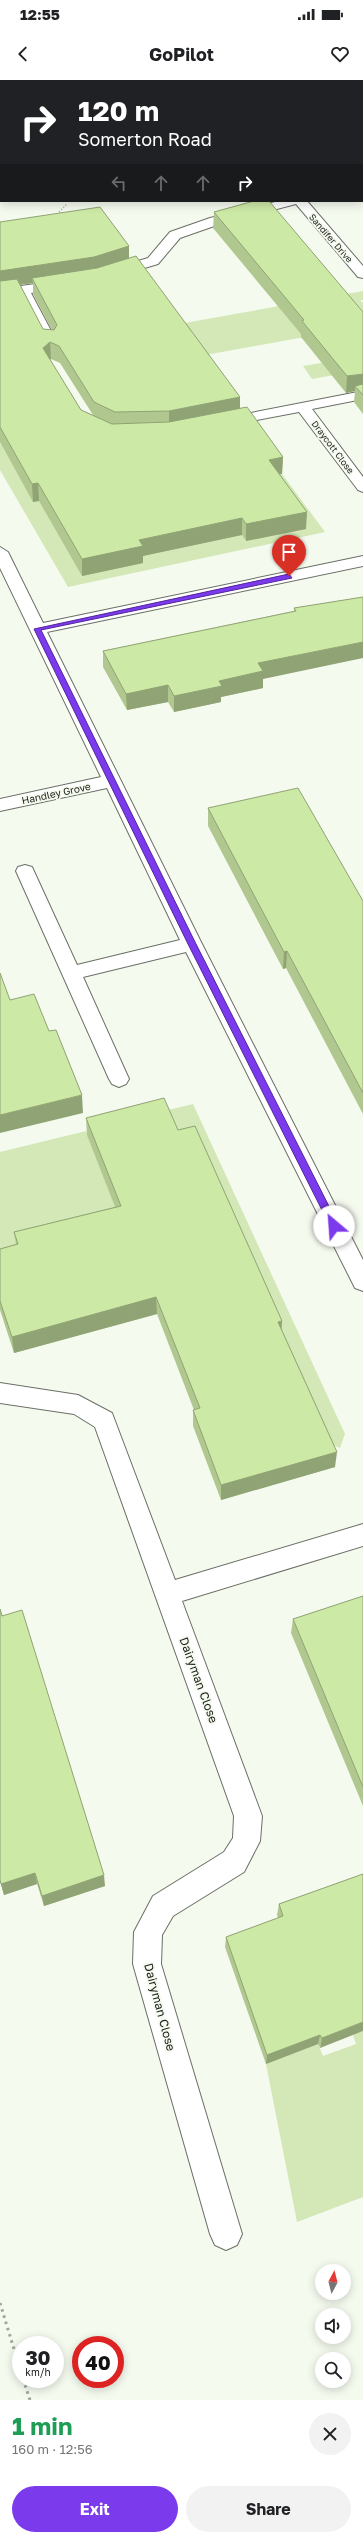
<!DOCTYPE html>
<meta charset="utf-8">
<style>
body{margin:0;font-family:"Golos Text",sans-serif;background:#f2f2f2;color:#202124;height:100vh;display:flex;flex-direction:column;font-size:15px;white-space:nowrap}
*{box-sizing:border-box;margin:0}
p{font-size:13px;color:#757577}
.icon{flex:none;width:22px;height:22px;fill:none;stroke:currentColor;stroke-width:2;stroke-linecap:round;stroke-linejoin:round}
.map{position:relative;height:2320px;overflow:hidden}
.panel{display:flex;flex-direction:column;background:#fff;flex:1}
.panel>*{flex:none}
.hud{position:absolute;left:0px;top:0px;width:363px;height:122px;box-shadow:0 2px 10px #0003;background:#202124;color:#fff;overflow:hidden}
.needle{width:26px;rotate:7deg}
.fabs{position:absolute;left:315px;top:2184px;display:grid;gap:8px}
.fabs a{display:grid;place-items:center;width:36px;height:36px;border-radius:50%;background:#fff;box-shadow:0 2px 10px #0003;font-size:20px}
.speed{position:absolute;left:12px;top:2256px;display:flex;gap:8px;font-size:20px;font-weight:700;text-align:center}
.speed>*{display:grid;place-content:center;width:52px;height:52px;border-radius:50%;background:#fff;box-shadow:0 2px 10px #0003;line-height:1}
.speed small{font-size:10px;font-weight:400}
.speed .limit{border:6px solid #d22;background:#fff;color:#111}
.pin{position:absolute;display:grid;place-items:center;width:34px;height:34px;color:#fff;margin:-41px -17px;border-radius:50% 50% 50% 0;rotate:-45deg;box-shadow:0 0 4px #0007}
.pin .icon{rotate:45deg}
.me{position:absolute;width:44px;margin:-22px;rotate:333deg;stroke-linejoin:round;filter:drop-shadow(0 0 3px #0008)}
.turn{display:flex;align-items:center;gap:14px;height:84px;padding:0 12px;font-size:18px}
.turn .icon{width:52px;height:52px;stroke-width:2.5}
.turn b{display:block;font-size:28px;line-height:34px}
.lanes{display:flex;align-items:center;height:38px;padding:0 12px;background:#0003;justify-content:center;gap:20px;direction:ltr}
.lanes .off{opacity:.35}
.round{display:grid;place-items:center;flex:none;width:42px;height:42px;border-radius:21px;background:#f2f2f2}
.overview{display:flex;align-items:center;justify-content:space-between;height:68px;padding:0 12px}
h1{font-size:24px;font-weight:700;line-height:30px;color:#1e9e55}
.primary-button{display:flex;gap:8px;margin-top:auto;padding:8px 12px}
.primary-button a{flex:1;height:46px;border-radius:24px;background:#7c3aed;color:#fff;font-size:16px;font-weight:700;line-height:46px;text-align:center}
.primary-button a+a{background:#f2f2f2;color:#202124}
.status{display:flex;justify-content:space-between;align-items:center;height:28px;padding:0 20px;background:#fff;direction:ltr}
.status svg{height:11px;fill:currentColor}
header{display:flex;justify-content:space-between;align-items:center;height:52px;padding:0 12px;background:#fff;font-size:18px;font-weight:700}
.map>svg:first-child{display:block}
.green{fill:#d3e7b7}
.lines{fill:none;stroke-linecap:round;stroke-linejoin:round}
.minor-casing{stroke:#6b6f66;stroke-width:2}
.path-far1{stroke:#a1a59d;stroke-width:1.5;stroke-dasharray:1 2;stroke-linecap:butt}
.path{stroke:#a1a59d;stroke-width:3;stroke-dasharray:2.5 4;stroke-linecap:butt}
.minor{fill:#fff;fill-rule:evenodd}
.wall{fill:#b0c88f;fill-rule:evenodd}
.shaded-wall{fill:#90a374}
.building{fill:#cde9a6;stroke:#90a374}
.route{fill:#7c3aed;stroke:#51269a}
.labels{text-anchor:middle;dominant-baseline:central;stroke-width:3.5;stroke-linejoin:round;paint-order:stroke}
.far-street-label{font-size:9px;fill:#222420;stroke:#f5faef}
.street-label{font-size:10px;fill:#222420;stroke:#f5faef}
.near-street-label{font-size:12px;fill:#222420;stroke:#f5faef}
</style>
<div class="status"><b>12:55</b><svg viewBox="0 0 49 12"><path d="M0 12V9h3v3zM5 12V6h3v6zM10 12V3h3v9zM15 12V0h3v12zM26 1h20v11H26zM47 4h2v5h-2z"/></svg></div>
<header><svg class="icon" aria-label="back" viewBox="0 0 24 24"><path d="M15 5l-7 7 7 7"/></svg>GoPilot<svg class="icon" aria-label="heart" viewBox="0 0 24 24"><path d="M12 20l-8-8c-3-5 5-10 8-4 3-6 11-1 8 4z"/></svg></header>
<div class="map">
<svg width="363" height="2320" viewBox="0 0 363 2320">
<rect width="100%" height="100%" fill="#f5faef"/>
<path class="green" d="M363 211V220H360L363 223V243L310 256 189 278 95 259Z
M333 281 363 290 312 299 303 286Z
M0 362 34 422 92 410 139 477 242 455 246 461 306 449 268 397 282 394 325 452 68 507 0 390Z
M193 1024 345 1354 340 1368 323 1361 178 1068 164 1031Z
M86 1051 123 1147 0 1186V1072Z
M363 1951V2117L297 2142 266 1984 318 1964 323 1976 356 1964 353 1955Z"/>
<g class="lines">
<g class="minor-casing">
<path id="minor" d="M0 0H5L6 1H1L0 5Z
M362 100H363V108H362Z
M279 121H307L363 186V198L358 197 296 124 220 144 180 158 158 184 114 197 107 193 109 190 148 178 170 152 210 138Z
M63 200 70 204 68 207 31 213 57 262 50 266 43 262 19 214 0 217V209Z
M363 311V319L312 329 363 397V412L358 410 299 332 225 346 218 342 225 338Z
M0 467 8 472 43 543 363 476V486L47 552 202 864 363 1180V1211L355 1208 186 872 83 897 129 999 126 1004 119 1007 112 1004 109 999 16 791 18 787 25 785 32 787 77 885 180 860 107 708 0 731V719L101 697 0 488Z
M0 1303 78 1315 112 1333 175 1500 363 1444V1466L182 1521 262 1736 260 1761 244 1792 173 1836 162 1855 161 1884 242 2154 237 2165 226 2170 215 2165 210 2154 133 1884 134 1852 153 1816 224 1772 233 1758 234 1736 95 1347 74 1334 0 1323Z"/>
</g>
<path class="path-far1" d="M61 134 59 132 67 124"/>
<path class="path" d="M0 2223 21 2292
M23 2299 30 2320"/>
<use href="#minor" class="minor"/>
</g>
<path class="wall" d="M254 121 363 315V334L354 322 355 311 346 313 301 257V254L213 148 214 132Z
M0 142 129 166V178L240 328 283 377 282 394H279L306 449 246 461 242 455 143 476V483L82 496 39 421 33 422 0 362ZM33 203V214L52 250 43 249 20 205ZM51 279 60 283 93 335 81 330 50 280Z
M363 517 263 599V608L221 617V622L174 632 168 622 127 630 103 587V571L294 531V528Z
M208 728 363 821V1034L286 888 283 889 208 746Z
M86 1038 178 1050 281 1249 335 1387 221 1420 193 1346V1330H194L157 1234 14 1273 0 1230V1169L16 1164 14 1152 115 1127 87 1055Z
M363 1516V1726L291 1553 293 1539Z
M0 1529 105 1806 44 1826 37 1804 4 1815 0 1801Z
M363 1794 320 1968 318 1964 266 1984 225 1867 226 1857 278 1838 277 1835 279 1824Z"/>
<path class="shaded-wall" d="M246 0H273L272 1H240Z
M0 54H1V70H0Z
M362 73H363V89H362Z
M129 166V183L95 194 32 198 33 203 0 207V191Z
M50 262 51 279 44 285 43 268Z
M363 294V310L355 306V311L346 313 347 296Z
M240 317V334L169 348V331Z
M283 377 282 394 268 397 269 380Z
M38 403 39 421 33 422 32 404Z
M307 432 306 449 246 461V444Z
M242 438V455L143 476V483L82 496V479L139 460Z
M363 562V578L263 599V608L221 617V622L174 632V616L219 601 258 583Z
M168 605V622L127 630 126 614Z
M287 871 286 888 283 889 284 872Z
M82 1015 83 1033 0 1053V1035Z
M156 1217 157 1234 14 1273 12 1257Z
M282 1241 281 1258 278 1242Z
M337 1372 335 1387 221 1420V1405Z
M35 1793 37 1804 4 1815 1 1804Z
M104 1795 105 1806 44 1826 42 1816Z
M363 1942V1951L320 1968 322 1958Z
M320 1955 318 1964 266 1984 267 1975Z"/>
<path class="building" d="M57 0H246L240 1H50Z
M276 0H363V73H362V1H277Z
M0 8H1V54H0Z
M254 121H269L363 232V294L347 296 302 241 304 240 214 132Z
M100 127 129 166 94 177 0 191V142Z
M136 176 240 317 169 331 115 332 94 322 59 266 50 262 43 268 81 330 112 344 169 342 247 327 283 377 269 380 307 432 246 444 242 438 139 460 143 466 82 479 38 403 32 404 0 347V201L17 199 43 249 54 250 57 245 32 198 97 188Z
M363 304V315L355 306Z
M363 517V562L258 583 263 591 219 601 222 606 174 616 168 605 126 614 103 571 296 531 294 528Z
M298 708 363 821V1013L287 871 284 872 208 728Z
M0 893 10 920 34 914 49 951 56 950 82 1015 0 1035Z
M164 1018 178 1050 195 1046 282 1241 278 1242 337 1372 221 1405 193 1330 200 1328 156 1217 12 1257 0 1221V1169L18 1164 14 1152 121 1126 86 1038Z
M363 1516V1707L293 1539Z
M0 1529 2 1536 22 1530 104 1795 42 1816 35 1793 1 1804 0 1800Z
M363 1794V1942L322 1958 320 1955 267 1975 226 1857 283 1836 279 1824Z"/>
<path class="route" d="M289 494 292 498 41 550 196 864 339 1146 334 1149 330 1146 188 864 34 549Z"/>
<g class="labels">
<g class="far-street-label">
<text transform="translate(331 158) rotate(49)">Sandifer Drive</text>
<text transform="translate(333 367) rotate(53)">Draycott Close</text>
</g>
<g class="street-label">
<text transform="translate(56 713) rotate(-12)">Handley Grove</text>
</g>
<g class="near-street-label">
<text transform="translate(199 1600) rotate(70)">Dairyman Close</text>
<text transform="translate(160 1927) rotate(75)">Dairyman Close</text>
</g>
</g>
</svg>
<div class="fabs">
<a><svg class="needle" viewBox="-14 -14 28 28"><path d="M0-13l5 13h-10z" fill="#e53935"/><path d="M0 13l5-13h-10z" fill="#757577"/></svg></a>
<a><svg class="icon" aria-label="sound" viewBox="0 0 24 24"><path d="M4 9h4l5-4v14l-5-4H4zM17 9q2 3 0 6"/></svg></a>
<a><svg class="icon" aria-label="search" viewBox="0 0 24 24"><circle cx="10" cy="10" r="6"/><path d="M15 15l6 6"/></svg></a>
</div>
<div class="speed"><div>30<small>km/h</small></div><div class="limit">40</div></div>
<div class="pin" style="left:289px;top:496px;background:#d93025"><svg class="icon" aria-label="arrive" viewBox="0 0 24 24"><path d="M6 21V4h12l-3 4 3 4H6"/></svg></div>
<svg class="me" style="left:334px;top:1146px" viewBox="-20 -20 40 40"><circle r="19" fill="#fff"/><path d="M0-13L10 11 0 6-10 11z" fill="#7c3aed"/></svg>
<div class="hud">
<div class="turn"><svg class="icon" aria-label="right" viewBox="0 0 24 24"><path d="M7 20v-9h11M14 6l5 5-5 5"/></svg><div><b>120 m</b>Somerton Road</div></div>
<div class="lanes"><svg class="icon off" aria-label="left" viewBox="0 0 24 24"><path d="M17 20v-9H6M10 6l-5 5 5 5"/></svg><svg class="icon off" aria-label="ahead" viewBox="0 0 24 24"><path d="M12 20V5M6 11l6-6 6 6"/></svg><svg class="icon off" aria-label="ahead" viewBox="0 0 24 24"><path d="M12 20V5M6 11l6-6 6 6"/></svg><svg class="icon" aria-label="right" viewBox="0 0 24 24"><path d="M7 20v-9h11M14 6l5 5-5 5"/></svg></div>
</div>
</div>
<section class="panel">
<div class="overview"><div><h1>1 min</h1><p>160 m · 12:56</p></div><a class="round"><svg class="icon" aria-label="close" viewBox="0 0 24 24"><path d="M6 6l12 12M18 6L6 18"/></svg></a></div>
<div class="primary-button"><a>Exit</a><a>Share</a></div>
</section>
